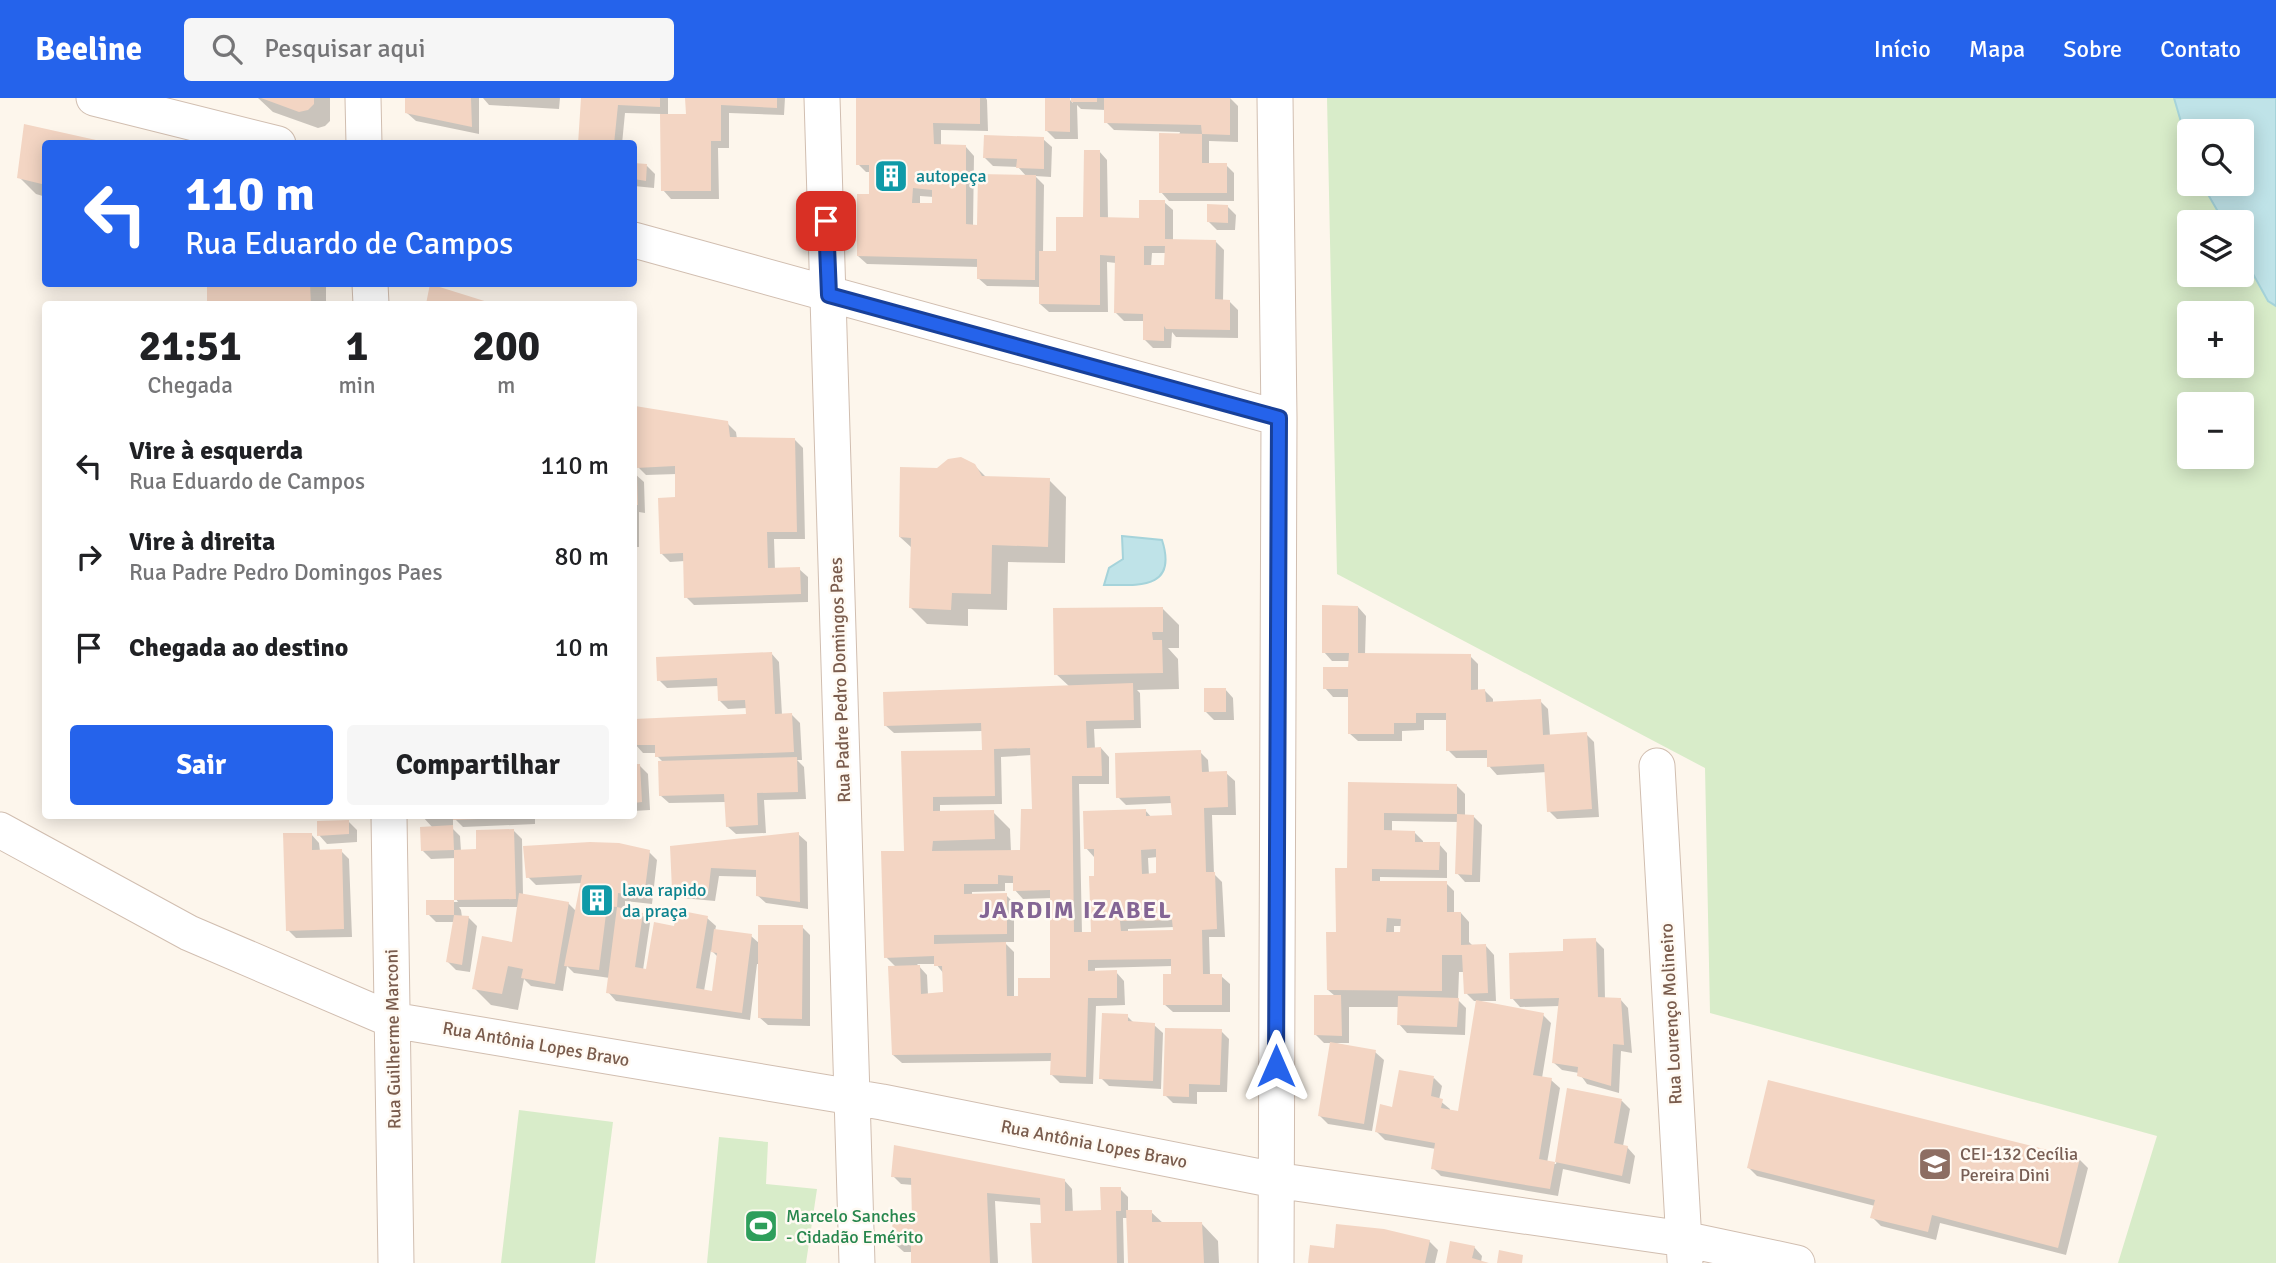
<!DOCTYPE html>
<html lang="pt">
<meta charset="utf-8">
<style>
body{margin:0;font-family:Signika,sans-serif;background:#f6f6f6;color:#202124;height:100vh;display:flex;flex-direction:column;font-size:26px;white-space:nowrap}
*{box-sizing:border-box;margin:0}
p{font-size:23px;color:#757577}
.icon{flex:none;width:38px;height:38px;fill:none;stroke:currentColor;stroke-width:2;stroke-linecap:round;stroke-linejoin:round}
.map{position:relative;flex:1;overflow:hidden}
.sheet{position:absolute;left:42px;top:203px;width:595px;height:518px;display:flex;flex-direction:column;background:#fff;border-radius:7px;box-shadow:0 4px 18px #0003}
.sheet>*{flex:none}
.top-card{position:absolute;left:42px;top:42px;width:595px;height:147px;border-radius:7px;box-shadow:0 4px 18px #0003;background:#2563eb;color:#fff;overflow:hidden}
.tools{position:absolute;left:2177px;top:21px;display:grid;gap:14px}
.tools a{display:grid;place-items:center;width:77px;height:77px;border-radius:7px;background:#fff;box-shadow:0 4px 18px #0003;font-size:35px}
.pin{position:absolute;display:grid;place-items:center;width:60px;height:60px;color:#fff;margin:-30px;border-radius:14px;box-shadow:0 4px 10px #0006}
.me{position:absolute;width:77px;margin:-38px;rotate:0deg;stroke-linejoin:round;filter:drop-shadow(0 0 5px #0008)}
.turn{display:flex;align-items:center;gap:24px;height:147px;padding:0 28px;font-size:32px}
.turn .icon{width:91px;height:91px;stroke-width:2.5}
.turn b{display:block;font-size:49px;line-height:60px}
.eta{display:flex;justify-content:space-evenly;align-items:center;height:119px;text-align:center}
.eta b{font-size:42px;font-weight:700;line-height:49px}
.button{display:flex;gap:14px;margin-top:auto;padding:14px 28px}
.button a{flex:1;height:80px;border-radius:7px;background:#2563eb;color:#fff;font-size:28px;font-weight:700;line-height:80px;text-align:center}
.button a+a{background:#f6f6f6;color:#202124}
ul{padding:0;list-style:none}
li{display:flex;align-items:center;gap:21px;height:91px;padding:0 28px}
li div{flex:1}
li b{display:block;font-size:26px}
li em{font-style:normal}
header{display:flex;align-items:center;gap:42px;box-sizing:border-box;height:98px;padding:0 35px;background:#2563eb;color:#fff}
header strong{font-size:33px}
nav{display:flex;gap:38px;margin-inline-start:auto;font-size:24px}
.search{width:490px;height:63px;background:#f6f6f6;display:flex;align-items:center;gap:18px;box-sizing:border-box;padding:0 24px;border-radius:7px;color:#757577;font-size:26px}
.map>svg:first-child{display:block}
.green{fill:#d8ecc9;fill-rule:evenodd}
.water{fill:#bfe3e8;stroke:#a5d3da;stroke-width:2}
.shadow{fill:#0003;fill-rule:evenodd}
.building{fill:#f3d5c3;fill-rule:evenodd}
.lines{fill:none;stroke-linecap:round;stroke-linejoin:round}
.minor-casing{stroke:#d1beb0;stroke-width:37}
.minor{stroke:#fff;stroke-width:35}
.route-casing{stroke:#184099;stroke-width:18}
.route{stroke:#2563eb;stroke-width:12}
.labels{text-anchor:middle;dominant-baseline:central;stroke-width:5;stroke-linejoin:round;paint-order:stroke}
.culture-label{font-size:18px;fill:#0d838f;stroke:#fffaf3;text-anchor:start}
.street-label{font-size:18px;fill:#7a5c4d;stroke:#fffaf3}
.education-label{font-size:18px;fill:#785e54;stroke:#fffaf3;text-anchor:start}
.leisure-label{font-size:18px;fill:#27864d;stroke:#fffaf3;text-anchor:start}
.district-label{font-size:24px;font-weight:bold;letter-spacing:2px;fill:#846695;stroke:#fffaf3}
</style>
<header>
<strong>Beeline</strong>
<div class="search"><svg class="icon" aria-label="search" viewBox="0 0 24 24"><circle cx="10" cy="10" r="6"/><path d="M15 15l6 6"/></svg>Pesquisar aqui</div>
<nav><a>Início</a><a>Mapa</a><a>Sobre</a><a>Contato</a></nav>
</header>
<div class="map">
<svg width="2276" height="1165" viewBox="0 0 2276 1165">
<rect width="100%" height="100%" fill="#fdf6ec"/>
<path class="green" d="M1327 0H2276V1165H2118L2157 1038 1710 915 1705 670 1337 476ZM2189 33H2242V86H2189ZM2189 124H2242V177H2189ZM2189 215H2242V268H2189ZM2189 306H2242V359H2189Z
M519 1012 613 1024 595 1165H501Z
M719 1039 768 1044 766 1086 817 1091 806 1165H707Z"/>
<path class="water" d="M2174 0H2276V208L2268 203 2242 156V124H2224L2202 86H2242V33H2189V51Z
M1122 438 1162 442C1178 492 1138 487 1104 487L1109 470 1123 461Z"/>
<path class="shadow" d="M258 0H330V23L325 28 318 30 273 14Z
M407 0H479V36L416 23 407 15Z
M483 0H560L559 11 489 7Z
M583 0H668V17H687L688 0H785L784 17 729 15V50H718L719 101H671L663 92 662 16 625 15 622 46H580Z
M858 0H986L987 2 988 33 941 32V48L966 49 974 58 973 129H979L1027 79 1018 69 993 68 985 60 1043 41 1052 49 1051 79 1035 78 1044 87 1043 155H1058L1085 121 1099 53 1107 62 1108 121 1140 122 1164 104 1173 112V143L1216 144 1224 152 1223 203H1229L1238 212V240L1176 239 1172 234 1171 250H1153L1145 242V223H1124L1116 215V165L1107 164 1108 214H1049L1040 206V189L987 188 978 180 979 169 867 166 858 158 871 98V74H866L858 66ZM920 98 934 99V106H920ZM1152 155H1166V169H1151Z
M1073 0H1230L1238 8V44L1209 43V67H1226L1234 75V103H1169L1161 94 1180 34 1114 32 1106 24V12L1081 11 1077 7 1078 41H1055L1047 33 1069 1 1073 5Z
M26 28 46 46V99L36 96 19 79Z
M634 67 647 68 655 76 654 90 634 88Z
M1227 108 1236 117 1235 132H1217L1208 123Z
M208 186H326V206H209Z
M431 189 490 206H428Z
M634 310 637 313 727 325 736 334 737 341 795 342 803 350 805 441H774L775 472 799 471 808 479V504L694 507 686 499 685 463 670 464 661 455 677 401V376L646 377 638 369V359L634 358Z
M974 367 987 380 1049 382 1066 399 1065 465 1008 464 1007 512 968 511V528L927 526 910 509 912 450 900 439 938 372Z
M634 375 644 384 645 415 639 414V449H634Z
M1358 509 1366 518 1365 557 1470 558 1478 566V593H1485L1493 601V605L1540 603 1548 611 1550 638 1586 636 1594 644 1599 719 1557 721 1549 713 1547 674 1497 677 1489 668V660H1456L1448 652V622H1424V632L1402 633V643H1358L1349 635V599H1333L1325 590 1350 571V563H1332L1324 554Z
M1162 510 1179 527V550H1168L1178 561 1179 591 1137 592 1140 595 1141 630 1094 631 1095 651 1101 650 1109 659V686H1079L1082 836 1093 835 1096 779 1094 759 1086 750 1145 712 1152 720 1173 719 1172 705 1126 707 1118 699 1200 654 1208 662 1209 675H1226L1235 683 1236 717H1212L1214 776 1222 784 1225 839H1209L1210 877 1221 878 1230 886V914H1173L1164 906 1173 878V868L1095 870V875L1116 874 1124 883 1125 907 1096 908 1093 986 1060 985 1052 977V963L902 965 893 957 897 870 886 859 905 754 902 655 984 653 983 633 894 635 885 627 1070 589 1056 576ZM1032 657 1033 713 1022 754H1011L1010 731 993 714 940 715V707L1002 706 1001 659ZM1158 759V777L1149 778 1148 760ZM1005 785H1015V792L1023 801 1052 800V881L1014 900V854L1004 844H1014V805L1006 797 972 798V794L1005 793ZM1174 829V834H1128V831ZM917 866H936L944 876 945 896 928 897 927 877Z
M771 555 779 564 782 617H792L800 625 802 662H797L804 669 806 701 764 702 766 735 736 736 727 728 726 704 669 705 660 697 664 665 657 658V655H643L635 646 747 618V610L728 611 720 603 719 588 667 590 659 582Z
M1225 591 1233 600 1234 622H1214L1206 614Z
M634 668H640L648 676 650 712 634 713Z
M1350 686 1457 688 1465 696V718L1474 719 1482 727 1480 784H1465L1457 775 1459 724 1392 723V734L1415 735 1423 743V746H1439L1447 755V780L1380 779V785H1446L1454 793V815H1461L1469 824V844L1473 848H1486L1494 857 1496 903H1478L1543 917 1551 925 1542 980 1551 982 1560 990 1547 1065 1556 1066 1569 992 1622 1003 1630 1011 1623 1048 1627 1049 1635 1058 1630 1086 1563 1071 1558 1098 1441 1078 1433 1070 1436 1051 1385 1042 1377 1034 1393 1011 1434 980 1442 988 1439 1002 1450 1011V1013L1459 1015 1477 903H1474L1466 895 1465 874H1459L1458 902 1466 910 1465 937 1407 935 1399 926V909H1349V945H1335L1375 954 1384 962 1372 1033 1328 1026 1320 1018 1332 945H1324L1316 937 1335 898 1328 892 1349 772ZM1394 828H1402V836H1394Z
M422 718H535V726L463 729 453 719V728H450L460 738 461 753 478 752 514 733 522 741 523 797 568 805 577 814 583 785 536 787 528 779 649 754 657 762 652 806 625 803V813L642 817 650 825 643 872 648 873 675 830 707 820 716 828 715 833 751 838 760 846 802 829 810 837V928L768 927 759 919 760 866H757L750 922 616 903 608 894 610 880 574 875 567 868 563 893 531 888 524 881 518 912 491 907 474 890 513 846 519 809H459L461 812 462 819H468L477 828 470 874 456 872 448 864 454 824H436L428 816 427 804H458L456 801V760L431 761 423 753 433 730ZM711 852 718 859 713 895 704 893Z
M348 723 357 732V744L327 746 319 737Z
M311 736 319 745 320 753H341L349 761 352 839 296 840 288 832Z
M798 736 807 744 808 811 766 805 757 797 758 779 719 778 715 803 682 800 674 791 672 749Z
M1595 842 1604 851 1605 901H1620L1628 910 1632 955 1621 953 1619 995 1587 986 1579 975 1562 972 1553 964 1560 908 1520 909 1512 900 1565 855Z
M1127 918 1134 925 1154 927 1163 935 1161 991 1109 988 1101 980Z
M1221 933 1229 941 1227 994H1197V1006L1173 1005 1165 997Z
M2079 1061 2088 1070 2066 1157 1940 1125 1936 1142 1881 1128 1872 1119 1875 1108 1757 1078 1749 1070Z
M893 1078 1064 1082 1072 1091 1073 1115 1103 1114 1120 1091 1128 1099V1114H1151L1164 1126 1201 1125 1218 1143 1219 1165H1129L1128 1120H1123L1124 1165H1033L1042 1126V1107L995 1103 998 1165H913V1154H904L895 1146 914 1124 913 1087 901 1086Z
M1429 1143 1438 1152 1435 1165H1310L1335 1152Z
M1474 1149 1482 1158 1481 1164 1487 1165H1448Z"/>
<path class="building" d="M261 0H314V6L308 12 299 14Z
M405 0H471L472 29 405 15Z
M581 0H660V9L618 7 614 46H578Z
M685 0H777V10L721 7V43H711V93H661L660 16H686Z
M856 0H980V26L933 25 934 46 966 47V126L977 127 978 76 1036 77 1035 182 977 181V161L857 158V96H869V67H856ZM913 90 932 92V105H912Z
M1045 0H1070V34L1045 33Z
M1071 0H1097V4H1071Z
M1104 0H1230V37L1202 36 1201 27 1104 25Z
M24 26 105 44V46H46V87L17 80Z
M1159 35 1202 36V65H1227V95H1159Z
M984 37 1044 39V71L1016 70 1017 61 983 60Z
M1084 52H1100V119L1139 120V102H1165V141L1216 142 1215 201 1230 202V232L1166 231 1164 228V243L1143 242V216L1114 215 1115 158 1100 157V207L1039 206V153H1056V119H1083ZM1144 148H1165L1164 167H1144Z
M634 65 647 66 646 83 634 81Z
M1207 106 1228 107V125L1207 124Z
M207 186H310L311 206H207Z
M430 186 494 206H426Z
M635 308 728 323 730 339 795 340 797 434H767L768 470 800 469 801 496 684 500 683 455 660 456 658 400 675 399V368L636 370Z
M961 359 975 366 982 378 1050 380 1048 449 992 447 991 496 952 495 951 512 909 510 911 440 899 439 900 369 937 370 948 361Z
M634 374H637L638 407H634Z
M1322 507 1358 508V555L1471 556V592L1485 591 1486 604 1541 601 1543 637 1587 634 1592 711 1547 714 1544 666 1487 669V652L1446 653V615H1416V625H1394V636H1348V591H1323V569H1348L1349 555H1322Z
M1163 509V534H1152L1153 542H1162L1163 575 1054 577 1053 510Z
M772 554 775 616 792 615 794 654 655 659V647H634V621L746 616 745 602 718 603 717 580 657 583 656 559Z
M1133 585 1134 622 1086 623 1087 650 1101 649 1102 678H1072L1074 834H1091L1089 778H1094V751H1084L1083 713 1146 711V718L1172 717 1170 698 1116 700 1115 655 1201 652 1202 674 1227 673 1228 709 1204 710 1206 774H1215L1217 831 1202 832 1203 876H1222V907H1163V876H1171V861L1088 862V873L1117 872V900H1088L1086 979 1050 977 1051 955 892 957 888 868 920 867 921 896 943 894 942 868H934V858L884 860 881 753H904L901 653 982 652 981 625 884 628 883 594ZM1030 650 1032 711H1021L1020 752 932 753 933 743 995 741 994 712 933 713V699L995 698 994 651ZM1156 751V775L1142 776 1141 752ZM998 777 1013 778V793L1050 792V880H1018V898H1007L1006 844 934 846V837L1007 836V795L964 796V786H998ZM1172 822 1173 832 1121 833 1120 823Z
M1204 590H1226V614H1204Z
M797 659 798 694 757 695 758 727 726 729 724 696 659 698 658 663Z
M634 666H640L642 704 634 705Z
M1348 684 1457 686V716L1384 715V732L1415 733V744H1440L1439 772 1372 771V783H1447V814H1461V847L1486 846 1488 895 1464 896 1462 857H1442V893L1327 892 1326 834H1336L1335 770H1347ZM1387 820 1401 821 1400 834H1386Z
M1457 716 1474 717 1472 777 1455 776Z
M421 718H450V720L421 721Z
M453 718H502V720L453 722Z
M349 722V736L317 738V723Z
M453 727 454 752 421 753 420 729Z
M514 731 516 801 454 802V752L476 751V732Z
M799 734 800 804 756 798V772L711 770 708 796 672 792 670 748Z
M283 735H312V752L342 751 344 831 286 833Z
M590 744 619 745 650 752 644 799 618 795 617 809 607 808 599 872 564 868 582 777 526 780 523 748Z
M519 795 569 804 555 886 521 880 523 871 508 868 502 896 472 891 482 838 512 844Z
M426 802H454V817L469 818 462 867 446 864 454 817H426Z
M617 809 643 815 635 869 646 871 654 824 674 828 677 812 708 818 696 890 712 893 717 855 711 854 714 831 752 836 742 915 606 895Z
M758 827H803L802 921 758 920Z
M1596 840 1598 899 1621 900 1624 947 1613 946 1611 988 1577 978 1578 969 1552 965 1559 900 1510 901 1509 855 1563 853V841Z
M1314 897H1341L1342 938 1314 937Z
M1398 898 1459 900 1457 929 1397 927Z
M1476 902 1544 915 1533 977 1552 980 1539 1061 1555 1064 1567 990 1622 1001 1614 1045 1628 1048 1622 1078 1555 1064 1550 1091 1431 1071 1435 1045 1375 1034 1380 1006 1392 1009 1399 972 1434 978 1431 998 1443 1001 1441 1010 1458 1013Z
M1102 915 1128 916V923L1155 925 1153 983 1099 981Z
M1165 930 1222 931 1220 987 1189 986V999L1163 998Z
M1330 944 1376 952 1364 1026 1318 1018Z
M1768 982 2080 1060 2058 1150 1932 1117 1928 1134 1870 1120 1875 1102 1747 1070Z
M894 1047 1065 1081V1113L1101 1112 1100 1089H1121V1113H1116L1117 1165H1032L1030 1125H1041L1040 1100 987 1095 990 1165H911V1146L894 1147 892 1123 912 1122 911 1080 891 1079Z
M1126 1112H1152V1124H1202L1204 1165H1128Z
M1336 1126 1384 1131 1430 1142 1425 1165H1308L1310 1147 1334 1150Z
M1450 1143 1475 1148 1472 1160 1489 1165H1446Z
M1499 1152 1523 1157 1522 1165H1497Z"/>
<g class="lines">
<g class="minor-casing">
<path id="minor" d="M94 0 278 46
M363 0 364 46
M822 0 857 1165
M1275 0 1279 320 1276 1165
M634 142 1279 320
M370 186 371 206
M1657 668 1685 1162
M389 718 396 1165
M0 732 189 835 392 922 882 1004 1275 1082 1684 1141 1797 1165"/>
</g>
<use href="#minor" class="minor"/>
</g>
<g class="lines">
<g class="route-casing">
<path id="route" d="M826 123 829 197 1279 320 1276 968"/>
</g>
<use href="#route" class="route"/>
</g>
<defs>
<g id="building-square" transform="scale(1.75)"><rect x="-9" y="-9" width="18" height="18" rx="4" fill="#0f9aa8" stroke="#fffaf3"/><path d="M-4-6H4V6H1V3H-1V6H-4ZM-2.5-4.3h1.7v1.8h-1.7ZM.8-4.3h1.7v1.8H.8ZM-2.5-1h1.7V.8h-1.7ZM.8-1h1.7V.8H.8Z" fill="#fff"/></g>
<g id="school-square" transform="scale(1.75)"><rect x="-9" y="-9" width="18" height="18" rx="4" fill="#8d6e63" stroke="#fffaf3"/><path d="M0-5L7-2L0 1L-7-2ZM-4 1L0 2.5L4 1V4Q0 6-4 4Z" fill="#fff"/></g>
<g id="stadium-square" transform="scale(1.75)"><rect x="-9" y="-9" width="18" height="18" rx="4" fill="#2e9e5b" stroke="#fffaf3"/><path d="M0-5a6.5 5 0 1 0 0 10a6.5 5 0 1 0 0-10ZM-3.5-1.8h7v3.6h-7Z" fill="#fff"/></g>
</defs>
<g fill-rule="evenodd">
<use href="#building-square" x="891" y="78"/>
<use href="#building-square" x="597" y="802"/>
<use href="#school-square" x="1935" y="1066"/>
<use href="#stadium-square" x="761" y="1128"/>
</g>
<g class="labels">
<g class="culture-label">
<text x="916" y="78">autopeça</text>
<text x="622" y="792">lava rapido<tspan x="622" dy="21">da praça</tspan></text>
</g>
<g class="street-label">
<text transform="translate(840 582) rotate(-92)">Rua Padre Pedro Domingos Paes</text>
<text transform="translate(1671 916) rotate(-93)">Rua Lourenço Molineiro</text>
<text transform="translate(393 941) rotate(-91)">Rua Guilherme Marconi</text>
<text transform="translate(536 946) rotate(10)">Rua Antônia Lopes Bravo</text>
<text transform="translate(1094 1046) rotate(11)">Rua Antônia Lopes Bravo</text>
</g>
<g class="education-label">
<text x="1960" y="1056">CEI-132 Cecília<tspan x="1960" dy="21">Pereira Dini</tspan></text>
</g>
<g class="leisure-label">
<text x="786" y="1118">Marcelo Sanches<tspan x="786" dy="21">- Cidadão Emérito</tspan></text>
</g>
<g class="district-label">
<text x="1076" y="812">JARDIM IZABEL</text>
</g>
</g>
</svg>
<div class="tools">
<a><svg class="icon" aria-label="search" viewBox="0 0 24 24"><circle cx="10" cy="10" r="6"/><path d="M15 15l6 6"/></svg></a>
<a><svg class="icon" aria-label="layers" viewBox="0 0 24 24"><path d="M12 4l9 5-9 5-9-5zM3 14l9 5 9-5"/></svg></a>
<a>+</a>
<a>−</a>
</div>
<div class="pin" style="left:826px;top:123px;background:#d93025"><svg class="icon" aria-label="arrive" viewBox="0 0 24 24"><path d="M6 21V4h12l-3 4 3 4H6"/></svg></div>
<svg class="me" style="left:1276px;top:968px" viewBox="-20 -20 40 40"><path d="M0-17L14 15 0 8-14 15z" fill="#2563eb" stroke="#fff" stroke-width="4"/></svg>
<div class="top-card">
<div class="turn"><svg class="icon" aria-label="left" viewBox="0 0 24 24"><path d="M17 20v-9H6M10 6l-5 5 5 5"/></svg><div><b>110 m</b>Rua Eduardo de Campos</div></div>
</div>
<section class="sheet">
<div class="eta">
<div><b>21:51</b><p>Chegada</p></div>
<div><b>1</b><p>min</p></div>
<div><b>200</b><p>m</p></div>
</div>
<ul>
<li><svg class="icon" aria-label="left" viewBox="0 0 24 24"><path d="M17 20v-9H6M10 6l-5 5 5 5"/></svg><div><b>Vire à esquerda</b><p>Rua Eduardo de Campos</p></div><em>110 m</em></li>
<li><svg class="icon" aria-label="right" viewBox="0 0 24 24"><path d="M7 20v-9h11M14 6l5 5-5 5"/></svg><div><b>Vire à direita</b><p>Rua Padre Pedro Domingos Paes</p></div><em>80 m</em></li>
<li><svg class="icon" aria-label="arrive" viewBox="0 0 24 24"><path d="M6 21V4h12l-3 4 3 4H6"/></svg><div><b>Chegada ao destino</b></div><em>10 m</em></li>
</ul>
<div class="button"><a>Sair</a><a>Compartilhar</a></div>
</section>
</div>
